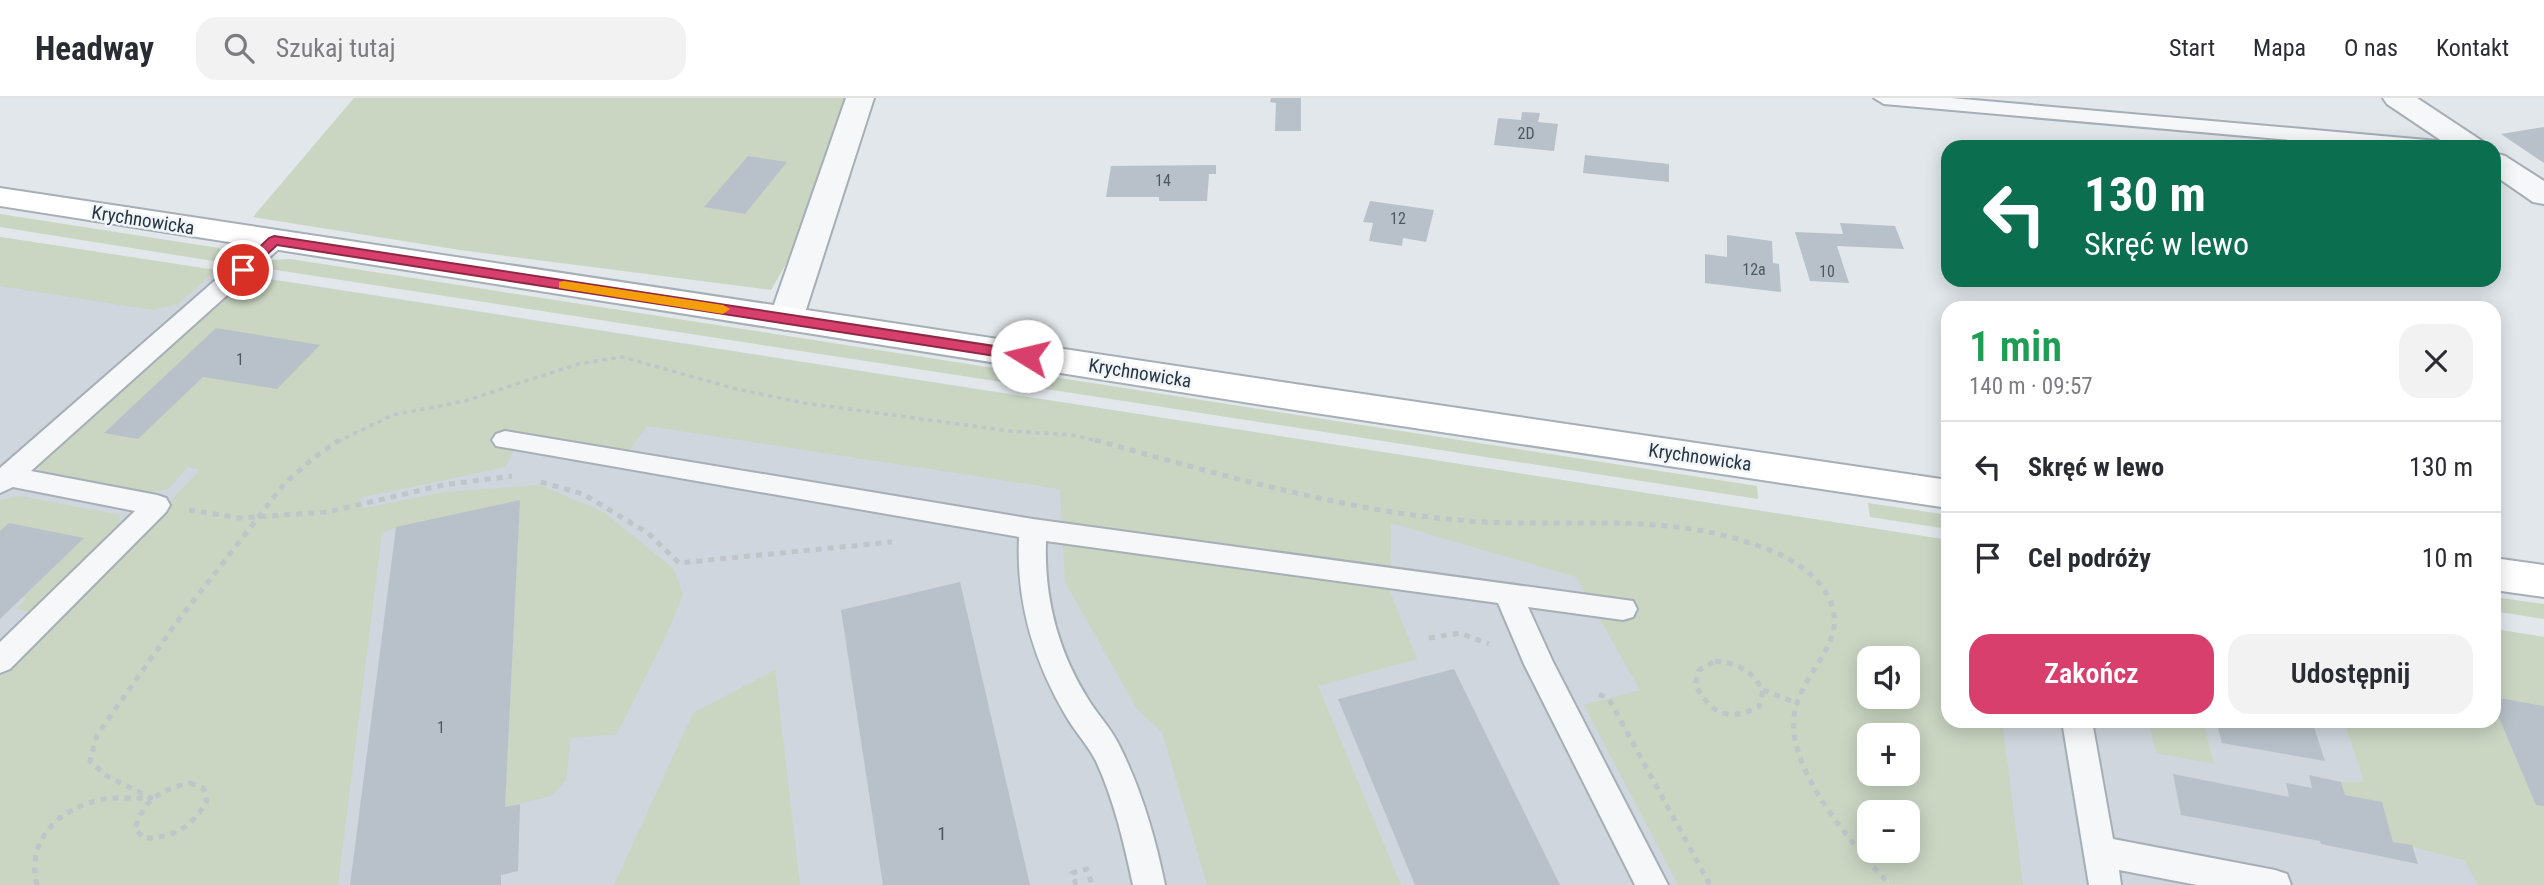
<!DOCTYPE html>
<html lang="pl">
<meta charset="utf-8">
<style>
body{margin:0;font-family:"Roboto Condensed",sans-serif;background:#f2f2f3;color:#2b2b33;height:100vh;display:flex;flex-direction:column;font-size:26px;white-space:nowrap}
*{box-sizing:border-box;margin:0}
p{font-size:23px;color:#7c7c81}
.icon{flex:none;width:38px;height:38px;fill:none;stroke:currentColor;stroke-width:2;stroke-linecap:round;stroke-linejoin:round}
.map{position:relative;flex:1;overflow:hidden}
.panel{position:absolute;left:1941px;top:203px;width:560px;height:427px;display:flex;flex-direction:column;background:#fff;border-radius:21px;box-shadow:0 4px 18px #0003}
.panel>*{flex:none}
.hud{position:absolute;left:1941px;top:42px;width:560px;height:147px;border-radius:21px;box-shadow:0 4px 18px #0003;background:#0b6e4f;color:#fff;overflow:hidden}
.controls{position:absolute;left:1857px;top:548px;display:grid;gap:14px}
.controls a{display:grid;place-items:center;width:63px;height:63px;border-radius:14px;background:#fff;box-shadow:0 4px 18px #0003;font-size:35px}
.pin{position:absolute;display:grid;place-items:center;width:60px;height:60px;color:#fff;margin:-30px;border:4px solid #fff;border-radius:50%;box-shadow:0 2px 7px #0007}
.me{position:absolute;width:77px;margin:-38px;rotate:279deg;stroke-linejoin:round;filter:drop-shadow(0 0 5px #0008)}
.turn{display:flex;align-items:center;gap:24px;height:147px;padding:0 28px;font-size:32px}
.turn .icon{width:91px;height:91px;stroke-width:2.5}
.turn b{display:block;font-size:49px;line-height:60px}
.round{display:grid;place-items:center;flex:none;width:74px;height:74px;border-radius:21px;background:#f2f2f3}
.head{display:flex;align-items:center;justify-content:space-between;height:119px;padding:0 28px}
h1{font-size:42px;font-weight:600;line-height:52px;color:#1e9e55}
.cta{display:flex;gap:14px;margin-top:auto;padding:14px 28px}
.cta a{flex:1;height:80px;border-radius:21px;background:#d83f6c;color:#fff;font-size:28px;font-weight:600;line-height:80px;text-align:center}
.cta a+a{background:#f2f2f3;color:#2b2b33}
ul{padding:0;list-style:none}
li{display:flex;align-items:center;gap:21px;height:91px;padding:0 28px;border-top:2px solid #e1e1e2}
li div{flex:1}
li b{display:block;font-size:26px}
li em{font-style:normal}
header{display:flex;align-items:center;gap:42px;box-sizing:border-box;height:98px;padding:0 35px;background:#fff;border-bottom:2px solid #e1e1e2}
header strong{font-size:33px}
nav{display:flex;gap:38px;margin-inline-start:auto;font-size:24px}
.search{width:490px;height:63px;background:#f2f2f3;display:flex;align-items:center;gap:18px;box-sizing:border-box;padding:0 24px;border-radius:21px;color:#7c7c81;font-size:26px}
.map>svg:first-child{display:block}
.built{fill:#cfd6dd;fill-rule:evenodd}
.green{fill:#cad5c2;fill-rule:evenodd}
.building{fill:#b8c1c9}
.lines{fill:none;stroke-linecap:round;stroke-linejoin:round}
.lane-casing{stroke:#a6aeb6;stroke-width:4}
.street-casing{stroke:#a6aeb6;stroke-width:4}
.secondary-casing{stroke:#a6aeb6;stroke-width:4}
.path-far1{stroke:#c0c5ca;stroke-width:3.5;stroke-dasharray:4.5 4.5;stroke-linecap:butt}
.path{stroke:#c0c5ca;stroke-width:5;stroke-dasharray:6 6;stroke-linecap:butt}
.lane{fill:#f5f7f9;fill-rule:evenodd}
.street{fill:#f5f7f9;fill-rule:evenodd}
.secondary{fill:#fff;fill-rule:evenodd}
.route{fill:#d83f6c;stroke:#8c2946;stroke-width:2}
.slow{fill:#f59e0b}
.labels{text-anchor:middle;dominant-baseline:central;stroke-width:5;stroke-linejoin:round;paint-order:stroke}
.number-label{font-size:16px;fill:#4c5965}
.street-label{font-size:19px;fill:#283644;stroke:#f1f5f8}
.near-number-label{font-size:19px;fill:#4c5965}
</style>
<header>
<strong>Headway</strong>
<div class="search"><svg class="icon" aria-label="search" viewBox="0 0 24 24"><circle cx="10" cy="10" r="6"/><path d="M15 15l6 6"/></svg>Szukaj tutaj</div>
<nav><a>Start</a><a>Mapa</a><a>O nas</a><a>Kontakt</a></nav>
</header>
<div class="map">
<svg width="2544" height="787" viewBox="0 0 2544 787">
<rect width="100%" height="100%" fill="#e1e7eb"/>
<path class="built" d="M0 139 1948 442V623H2494V531L2544 539V787H0ZM1869 560H1908V598H1869ZM1869 637H1908V676H1869ZM1869 714H1908V752H1869Z"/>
<path class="green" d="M354 0H848L787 164 771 192 460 152 253 119Z
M0 116 219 150 227 158 226 165 0 129Z
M0 139 216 172 178 206 153 212 0 188Z
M290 161 1757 388 1758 401 257 169 271 162Z
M247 178 1948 442V623H2002L2023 787H1678L1584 607 1640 592 1576 479 1391 425 1390 494 1417 561 1318 588 1401 787H1207L1162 634 1137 611 1065 484 1060 391 647 328 629 353 523 334 505 369 359 400 364 410 445 394 540 387 605 415 674 471 683 497 666 538 617 636 571 640 566 683 551 698 505 709 520 402 394 430 382 435 338 787H0V579L200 372 188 369 168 391 150 395 39 378 40 366ZM1869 560H1908V598H1869ZM1869 637H1908V676H1869ZM1869 714H1908V752H1869Z
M20 398 120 417 119 434 33 514 16 511 27 500 23 499 83 440 0 433V402Z
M1868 405 1948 417V431L1870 419Z
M2494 499 2544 506V521L2494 513Z
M2494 531 2544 539V787H2478L2464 762 2393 744 2382 704 2345 697 2341 684H2364L2344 623H2494Z
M775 572 800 787H614L693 615Z
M2149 623H2203L2214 666 2156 655Z"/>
<path class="building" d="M1271 0H1301V33H1275L1276 5 1270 4Z
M1522 14 1540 15 1538 24 1558 26 1554 53 1494 47 1498 20 1521 22Z
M2544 29V65L2501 36Z
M1585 57 1669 66V84L1583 75Z
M748 58 787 64 745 116 704 109Z
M1216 67V76H1209L1207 103H1159V99H1106L1111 68Z
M1370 103 1434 112 1426 144 1403 140 1402 148 1369 143 1373 125 1363 124Z
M1840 125 1895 128 1904 151 1837 148 1849 185 1810 183 1795 134 1843 136Z
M1727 137 1772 143 1773 165 1779 166 1781 194 1705 185V156L1727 159Z
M216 230 320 247 277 291 203 279 138 341 104 335Z
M520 402 505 709 520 706 518 773 501 777V787H350L396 429Z
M9 425 84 440 0 521V433Z
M960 484 1030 787H883L841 512Z
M1454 571 1560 787H1415L1338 601Z
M2494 599 2544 608V708L2536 707 2494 608Z
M2216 623H2312L2325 663 2222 645Z
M2173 676 2289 699 2286 685 2312 690 2309 677 2341 684 2345 697 2382 704 2393 744 2412 747 2418 766 2321 746 2320 743 2181 717Z"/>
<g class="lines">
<g class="lane-casing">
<path id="lane" d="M1874 0H1951L2438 43 2445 45 2448 49H2369L1884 6Z
M274 136 282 138 285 143 282 148 31 373 157 397 166 400 170 407 166 414 10 571 0 575V544L135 413 13 389 0 395V370L266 138Z
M505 333 1033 421 1633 503 1637 511 1633 519 1623 522 1528 509 1553 564 1668 787H1635L1524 566 1498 505 1046 443C1044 500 1058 553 1088 601 1097 616 1110 629 1118 645 1141 690 1155 738 1165 787H1133C1124 745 1114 702 1096 663 1088 647 1075 634 1066 618 1033 562 1016 504 1019 439L496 348 492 342 496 336Z
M2062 623H2092L2113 741 2275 772 2287 776 2291 787H2197L2119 772 2121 787H2089Z"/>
</g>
<g class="street-casing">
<path id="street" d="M846 0H874L803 221 798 229 786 232 774 229 769 221Z
M2383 0H2417L2482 43 2486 49H2451L2387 6Z
M2494 55 2505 58 2544 83V106L2533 104 2494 77Z"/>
</g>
<g class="secondary-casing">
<path id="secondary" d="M0 90 1295 286 1948 382V410L1295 312 0 108Z
M2494 460 2544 467V499L2494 492Z"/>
</g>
<path class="path-far1" d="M337 344 393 317 465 303 578 266 622 259 736 291 804 305 1010 333 1073 337 1101 344"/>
<path class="path" d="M1095 342C1196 370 1296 399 1399 415 1439 421 1480 425 1520 425 1604 426 1678 419 1759 448 1782 456 1808 469 1822 489 1860 541 1799 570 1794 619 1788 675 1855 749 1890 787
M541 384 583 396 648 435 679 465 892 444
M189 412 240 420 328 414 443 387 512 378
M1429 540 1460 535 1489 546
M1715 563C1738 565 1751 572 1763 592L1759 609C1727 624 1712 616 1695 587L1699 572Z
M1763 592 1799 606
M1599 596 1609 601 1710 787
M190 685 203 690 207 703C192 729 174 740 144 740L135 731C143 702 162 691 190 685Z
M37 787C26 744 56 713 96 703 113 698 133 701 151 700L107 678 90 663 97 637 174 528 284 386 311 362 339 342
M1076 787 1072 775 1087 771 1092 787"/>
<use href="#lane" class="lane"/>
<use href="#street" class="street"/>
<use href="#secondary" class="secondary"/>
</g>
<path class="route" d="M274 138 1027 253 1034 258 1027 263 277 147 247 175H238V169L269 140Z"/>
<path class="slow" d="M564 183 723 207 730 211 723 216 559 190V184Z"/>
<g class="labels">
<g class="number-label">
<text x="1526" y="35">2D</text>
<text x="1163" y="82">14</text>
<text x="1398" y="120">12</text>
<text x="1754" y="171">12a</text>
<text x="1827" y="173">10</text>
<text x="240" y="261">1</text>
<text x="441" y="629">1</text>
</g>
<g class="street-label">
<text transform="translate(143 122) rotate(9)">Krychnowicka</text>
<text transform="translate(1140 275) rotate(9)">Krychnowicka</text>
<text transform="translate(1700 359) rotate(8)">Krychnowicka</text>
</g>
<g class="near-number-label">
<text x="942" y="735">1</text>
</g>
</g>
</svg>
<div class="controls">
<a><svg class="icon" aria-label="sound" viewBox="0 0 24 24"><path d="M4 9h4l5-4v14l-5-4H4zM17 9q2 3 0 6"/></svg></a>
<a>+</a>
<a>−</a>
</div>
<div class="pin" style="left:243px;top:172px;background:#d93025"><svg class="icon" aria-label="arrive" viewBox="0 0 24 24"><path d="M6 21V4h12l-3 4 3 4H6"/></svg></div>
<svg class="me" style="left:1027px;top:258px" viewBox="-20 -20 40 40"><circle r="19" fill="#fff"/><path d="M0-13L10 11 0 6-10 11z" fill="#d83f6c"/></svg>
<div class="hud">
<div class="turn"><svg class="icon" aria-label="left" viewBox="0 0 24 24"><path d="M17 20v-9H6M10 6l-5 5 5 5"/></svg><div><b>130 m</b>Skręć w lewo</div></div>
</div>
<section class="panel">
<div class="head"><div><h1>1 min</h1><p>140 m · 09:57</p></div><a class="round"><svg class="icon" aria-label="close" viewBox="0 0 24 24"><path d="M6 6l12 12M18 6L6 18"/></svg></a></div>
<ul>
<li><svg class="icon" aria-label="left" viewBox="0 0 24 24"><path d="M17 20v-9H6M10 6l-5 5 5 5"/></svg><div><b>Skręć w lewo</b></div><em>130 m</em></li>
<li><svg class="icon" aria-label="arrive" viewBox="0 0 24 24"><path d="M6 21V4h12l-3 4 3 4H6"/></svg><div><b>Cel podróży</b></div><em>10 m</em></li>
</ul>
<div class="cta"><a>Zakończ</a><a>Udostępnij</a></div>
</section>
</div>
